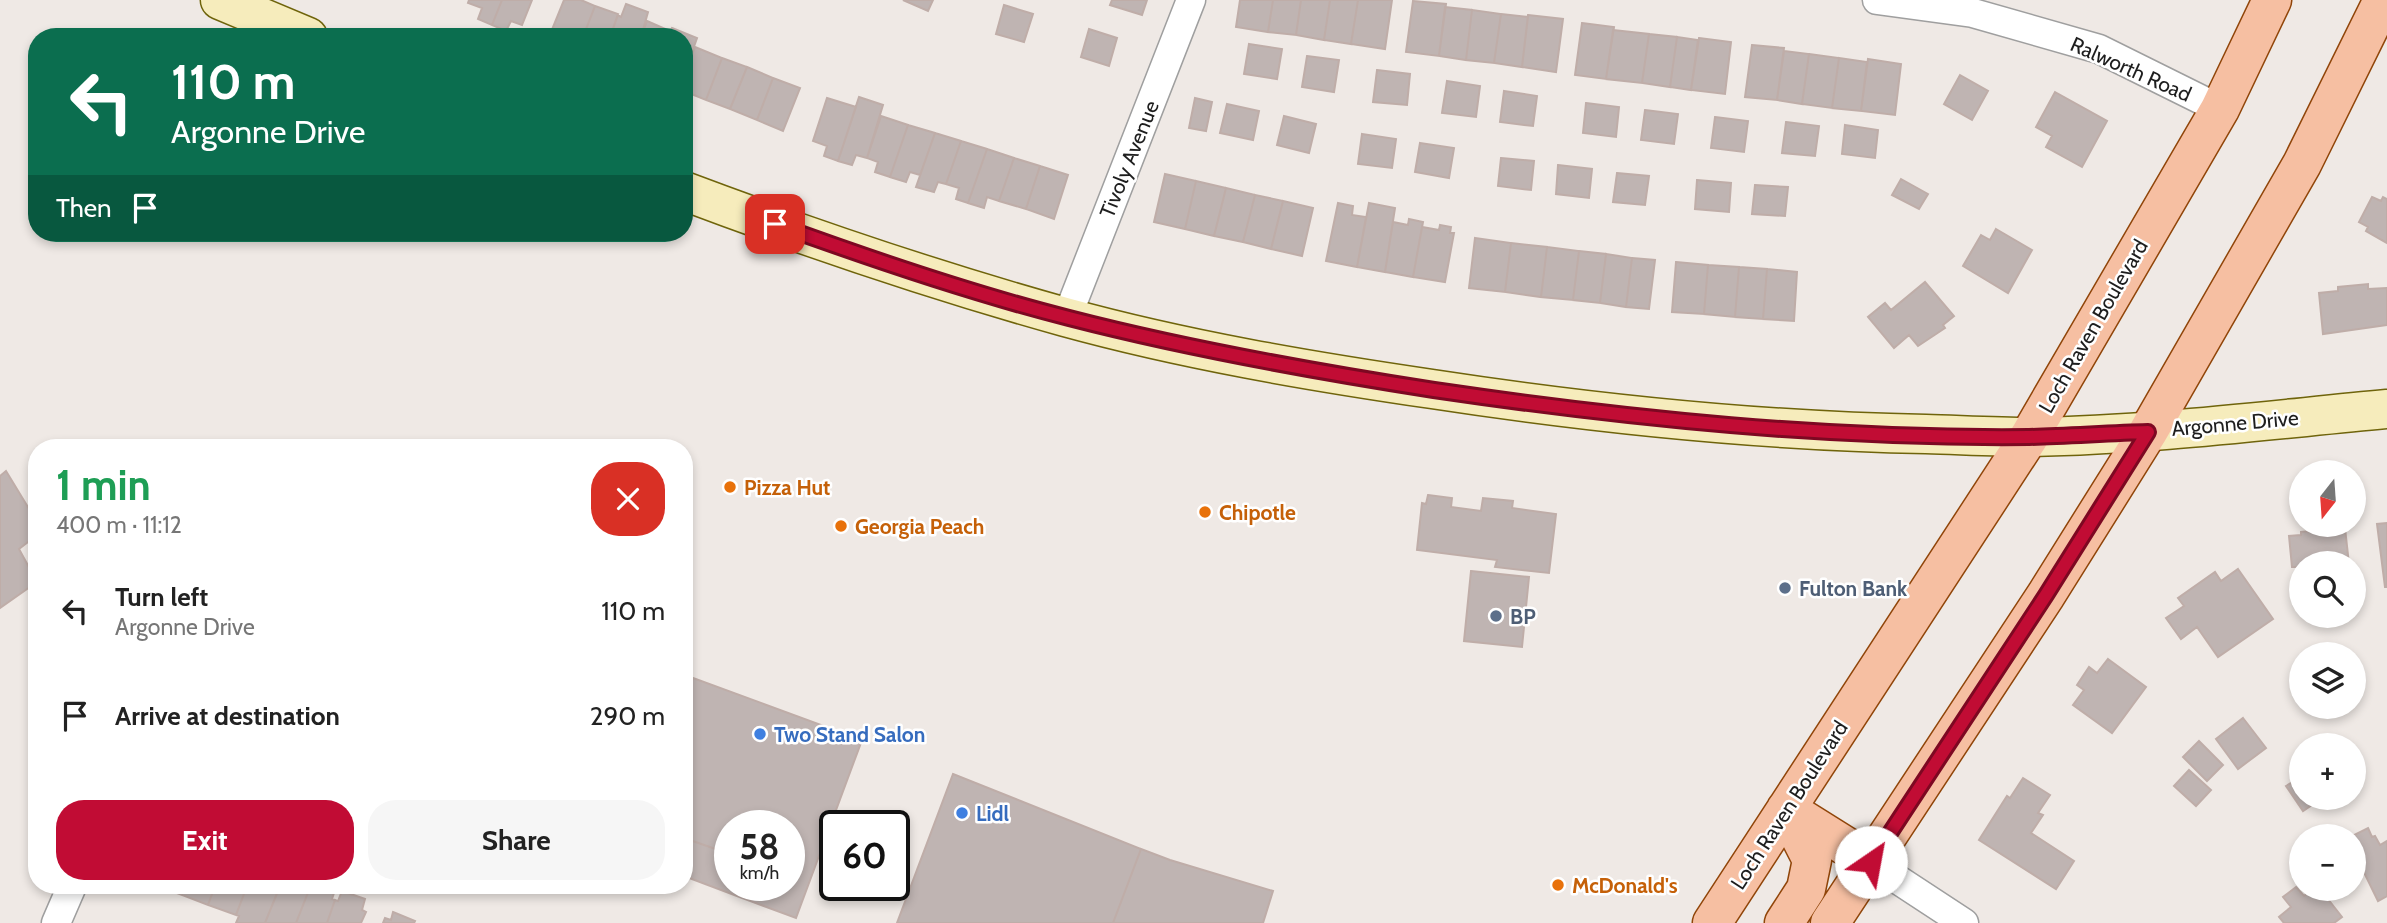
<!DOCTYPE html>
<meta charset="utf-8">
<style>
body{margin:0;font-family:Cabin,sans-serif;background:#f6f6f6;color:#222;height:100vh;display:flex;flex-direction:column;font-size:26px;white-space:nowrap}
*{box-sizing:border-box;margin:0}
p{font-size:23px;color:#767676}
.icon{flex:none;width:38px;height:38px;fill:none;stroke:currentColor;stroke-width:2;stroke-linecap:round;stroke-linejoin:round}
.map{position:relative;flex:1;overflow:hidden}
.panel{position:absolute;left:28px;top:439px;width:665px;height:455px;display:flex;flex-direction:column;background:#fff;border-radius:28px;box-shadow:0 4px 10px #0003}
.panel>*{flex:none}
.guide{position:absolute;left:28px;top:28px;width:665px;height:214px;border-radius:28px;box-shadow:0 4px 10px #0003;background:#0b6e4f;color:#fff;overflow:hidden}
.needle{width:46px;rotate:197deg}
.buttons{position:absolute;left:2289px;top:460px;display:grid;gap:14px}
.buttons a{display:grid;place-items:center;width:77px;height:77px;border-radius:50%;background:#fff;box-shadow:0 4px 10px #0003;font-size:35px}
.speed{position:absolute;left:714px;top:810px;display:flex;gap:14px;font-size:35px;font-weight:700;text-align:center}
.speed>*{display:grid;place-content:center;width:91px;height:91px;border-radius:50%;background:#fff;box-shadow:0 4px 10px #0003;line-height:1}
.speed small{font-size:18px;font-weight:400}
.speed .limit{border:4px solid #111;border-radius:10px;background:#fff;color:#111}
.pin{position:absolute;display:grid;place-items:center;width:60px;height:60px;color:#fff;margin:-30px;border-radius:14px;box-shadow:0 4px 10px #0006}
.me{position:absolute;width:77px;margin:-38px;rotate:33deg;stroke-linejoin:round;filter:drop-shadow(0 0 5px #0008)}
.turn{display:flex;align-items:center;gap:24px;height:147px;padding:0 28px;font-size:32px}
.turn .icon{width:91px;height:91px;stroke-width:2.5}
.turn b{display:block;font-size:49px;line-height:60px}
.then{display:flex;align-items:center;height:66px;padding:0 28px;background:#0003;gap:14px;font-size:26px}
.round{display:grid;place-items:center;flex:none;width:74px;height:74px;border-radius:28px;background:#f6f6f6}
.head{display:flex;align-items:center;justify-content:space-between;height:119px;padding:0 28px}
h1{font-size:42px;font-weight:700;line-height:52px;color:#1e9e55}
.cta{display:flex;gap:14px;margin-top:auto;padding:14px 28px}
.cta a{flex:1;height:80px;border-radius:28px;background:#c10c34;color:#fff;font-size:28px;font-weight:700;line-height:80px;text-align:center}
.cta a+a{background:#f6f6f6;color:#222}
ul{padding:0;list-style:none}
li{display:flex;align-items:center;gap:21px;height:105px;padding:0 28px}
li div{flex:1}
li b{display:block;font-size:26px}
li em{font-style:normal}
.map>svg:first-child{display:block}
.building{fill:#bfb4b2;stroke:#bfada8;stroke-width:2}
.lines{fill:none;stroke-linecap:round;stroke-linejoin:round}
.street-casing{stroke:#9f9f9f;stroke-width:31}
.secondary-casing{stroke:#6f640b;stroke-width:41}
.primary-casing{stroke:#904509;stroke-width:41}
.street{stroke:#fff;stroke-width:28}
.secondary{stroke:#f6ecbc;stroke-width:38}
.primary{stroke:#f6bfa2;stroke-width:38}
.route-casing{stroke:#7d0822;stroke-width:18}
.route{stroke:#c10c34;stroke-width:12}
.food-dot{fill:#e8710a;stroke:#fff;stroke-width:2.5}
.service-dot{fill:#5c6f8a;stroke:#fff;stroke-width:2.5}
.shop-dot{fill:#3f7fe0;stroke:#fff;stroke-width:2.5}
.labels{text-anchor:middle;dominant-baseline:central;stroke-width:5;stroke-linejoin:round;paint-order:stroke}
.street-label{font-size:21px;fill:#1e1e1e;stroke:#fff}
.food-label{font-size:21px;font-weight:bold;fill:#c56008;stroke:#fff;text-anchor:start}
.service-label{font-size:21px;font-weight:bold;fill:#4e5e75;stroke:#fff;text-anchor:start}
.shop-label{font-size:21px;font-weight:bold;fill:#366cbe;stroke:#fff;text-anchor:start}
</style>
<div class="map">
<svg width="2387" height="923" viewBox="0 0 2387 923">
<rect width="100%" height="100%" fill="#efe9e5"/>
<path class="building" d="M469 0H502L492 25 478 19 482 8 468 3Z
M502 0H532L522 25 511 21 506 31 492 25Z
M564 0H581L595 6 583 37H549Z
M903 0H933L928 11Z
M1112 0H1147L1142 15 1110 5Z
M1240 0H1273L1268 32 1236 27Z
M1273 0H1301L1296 35 1268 32Z
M1301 0H1330L1324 40 1296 35Z
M1330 0H1358L1351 44 1324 40Z
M1358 0H1392L1385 49 1351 44Z
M1413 1 1446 4 1439 56 1406 52Z
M626 4 648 12 641 37H610L618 15 621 17Z
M1004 5 1033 14 1024 42 996 34Z
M595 6 618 14 610 37H583Z
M1445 7 1472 10 1466 60 1439 56Z
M1472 10 1501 14 1494 63 1466 60Z
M1501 14 1528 17 1522 67 1494 63Z
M1528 15 1563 19 1556 72 1522 67Z
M647 21 670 31 668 37H641Z
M1582 23 1614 27 1606 79 1575 75Z
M672 28 697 38 684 75V37H668Z
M1089 29 1117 38 1109 66 1081 57Z
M1613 30 1649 34 1642 83 1606 79Z
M1649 34 1677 37 1670 87 1642 83Z
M1677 37 1698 40 1691 90 1670 87Z
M1699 38 1731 42 1725 94 1691 90Z
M1249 44 1282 49 1277 79 1244 74Z
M1752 45 1784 48 1777 100 1745 97Z
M695 47 722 58 706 100 684 91V75Z
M1784 51 1809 54 1802 104 1777 100Z
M1809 54 1839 58 1832 108 1802 104Z
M1307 56 1339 60 1334 92 1302 87Z
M722 58 747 67 730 109 706 100Z
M1839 58 1867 62 1861 111 1832 108Z
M1868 59 1901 64 1895 115 1861 111Z
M747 67 773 78 757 120 730 109Z
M1377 70 1410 74 1407 105 1373 102Z
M1960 75 1988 91 1972 120 1944 104Z
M773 78 800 88 783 131 757 120Z
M1447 81 1480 86 1476 117 1442 113Z
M1504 91 1537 96 1533 126 1500 122Z
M2055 92 2107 121 2082 167 2046 147 2052 136 2036 127Z
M859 97 883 105 867 158 856 155 852 165 838 161Z
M827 98 856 107 838 161 824 156 827 146 813 141Z
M1195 98 1212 102 1206 131 1189 128Z
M1586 103 1619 107 1616 137 1583 133Z
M1227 104 1259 111 1253 140 1220 133Z
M1645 110 1678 114 1674 144 1641 140Z
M881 116 908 125 890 177 875 172 878 162 867 158Z
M1284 116 1316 124 1309 153 1277 145Z
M1715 117 1748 121 1744 152 1711 148Z
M1786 122 1819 126 1815 156 1782 153Z
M908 125 935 133 920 175 910 172 906 182 890 177Z
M1845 125 1878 130 1875 158 1842 154Z
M935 133 961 141 946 184 938 182 934 192 916 187Z
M1362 134 1396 139 1392 168 1358 164Z
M961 141 987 149 968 203 956 199 959 188 946 184Z
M1420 143 1454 148 1449 178 1415 172Z
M987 149 1014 158 999 201 987 197 984 208 968 203Z
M1014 158 1040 166 1026 209 999 201Z
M1501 158 1534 161 1531 190 1498 186Z
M1558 165 1592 169 1589 198 1556 194Z
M1040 166 1068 175 1054 219 1026 209Z
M1617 173 1649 176 1645 205 1613 202Z
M1165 174 1196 181 1185 229 1154 222Z
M1901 179 1928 194 1919 209 1892 195Z
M1697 180 1731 183 1729 212 1695 209Z
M1196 181 1226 188 1214 236 1185 229Z
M1755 185 1788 187 1785 216 1752 214Z
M1226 188 1255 195 1243 242 1214 236Z
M1255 195 1283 201 1271 249 1243 242Z
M2372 197 2381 201 2383 197 2387 199V243L2366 231 2368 227 2359 222Z
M1283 201 1313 208 1302 256 1271 249Z
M1338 203 1353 206 1352 215 1366 217 1357 267 1326 261Z
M1369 203 1395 208 1385 272 1357 267Z
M1409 219 1423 222 1413 277 1385 272 1393 222 1408 225Z
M1440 225 1451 227 1450 233H1454L1445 282 1413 277 1422 227 1439 230Z
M1996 229 2032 250 2008 293 1963 266 1981 235 1990 240Z
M1475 238 1511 243 1505 292 1469 288Z
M1511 243 1547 247 1541 297 1505 292Z
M1547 247 1579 251 1573 300 1541 297Z
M1579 251 1606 254 1600 303 1573 300Z
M1606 254 1632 258 1626 307 1600 303Z
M1632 258 1655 260 1649 309 1626 307Z
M1676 262 1708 265 1704 314 1672 312Z
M1708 265 1739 267 1735 317 1704 314Z
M1739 267 1767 269 1763 319 1735 317Z
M1767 269 1797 272 1794 321 1763 319Z
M1925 282 1954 316 1943 325 1945 328 1918 346 1909 335 1894 348 1868 317 1885 303 1891 310Z
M2368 284V289L2387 288V325L2323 334 2319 293 2338 291V287Z
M6 471 37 522V535L19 549 37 582 0 608V476Z
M1428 495 1452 498 1451 507 1481 511 1483 498 1513 501 1512 508 1556 514 1549 573 1495 567 1497 560 1417 550 1422 503 1426 504Z
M2387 523V587H2385L2377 524Z
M2345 528 2349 564H2301V567H2292L2289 536 2301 535V532Z
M2238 569 2273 619 2218 657 2197 627 2181 639 2166 618 2184 606 2178 598 2215 572 2221 581Z
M1471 571 1529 577 1522 647 1464 641Z
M2108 659 2146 687 2112 733 2073 705 2084 690 2077 685 2089 667 2097 673Z
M693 678 862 740 796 918 742 898 747 886H789V826H730V854L684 838V700Z
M2243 718 2266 748 2238 769 2216 739Z
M2199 741 2223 765 2207 781 2183 757Z
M2189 770 2211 790 2196 806 2174 786Z
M953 774 1141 849 1113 923H897Z
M2301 777V798H2316L2318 801 2303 811 2286 786Z
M2023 778 2050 795 2038 813 2043 815 2031 833 2074 861 2056 889 1979 840 2007 796 2010 798Z
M2368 828 2372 837 2375 836 2380 845 2387 841V896L2378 901 2354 852 2352 836Z
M684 838 730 854V886H747L742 898 684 876Z
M1141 849 1170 860 1273 891 1263 923H1113Z
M158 886H185L182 895Z
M185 886H215L208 905 182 895Z
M215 886H247L236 915 208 905Z
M247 886H280L265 923H236L239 916 236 915Z
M280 886H296L309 890 296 923H265Z
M313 886H323L335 890 332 899 335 900 327 923H296L309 890 311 891Z
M2296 887 2304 896 2313 889H2320L2342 917 2334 923H2284L2279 917 2291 907 2283 897Z
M342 891 365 899 362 910 366 912 361 923H327L335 900 338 901Z
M393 912 415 921 414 923H383L385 918 391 920Z"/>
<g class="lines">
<g class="street-casing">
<path id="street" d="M1877 0 1973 13 2099 49 2220 109
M1067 317 1191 0
M1871 862 1964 923
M56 923 72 886"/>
</g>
<g class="secondary-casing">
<path id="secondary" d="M220 0 308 37
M684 191C809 238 936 281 1065 317 1185 350 1309 371 1432 389 1596 414 1761 431 1926 434 1961 435 1996 437 2031 437 2150 435 2269 420 2387 409"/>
</g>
<g class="primary-casing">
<path id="primary" d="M1788 810 1871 862
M1712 923 2029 437 2220 109 2272 0
M1784 923 1806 889 1812 860 1786 809
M1830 923 2046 595 2148 432 2302 164 2383 0"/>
</g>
<use href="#street" class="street"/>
<use href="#secondary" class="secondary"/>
<use href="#primary" class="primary"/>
</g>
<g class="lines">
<g class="route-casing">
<path id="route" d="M775 224C871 259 970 293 1069 318 1189 349 1312 371 1434 390 1631 419 1830 439 2029 437 2069 436 2109 433 2148 432L2046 595 1871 862"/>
</g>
<use href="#route" class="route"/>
</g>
<g class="food-dot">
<circle cx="730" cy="487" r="7"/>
<circle cx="1205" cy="512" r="7"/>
<circle cx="841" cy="526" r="7"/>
<circle cx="1558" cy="885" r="7"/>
</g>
<g class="service-dot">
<circle cx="1785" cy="588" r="7"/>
<circle cx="1496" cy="616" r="7"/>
</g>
<g class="shop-dot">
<circle cx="760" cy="734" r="7"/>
<circle cx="962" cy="813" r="7"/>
</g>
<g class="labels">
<g class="street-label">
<text transform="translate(2131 69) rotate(24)">Ralworth Road</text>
<text transform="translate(1129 159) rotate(-68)">Tivoly Avenue</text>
<text transform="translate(2093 326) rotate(-60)">Loch Raven Boulevard</text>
<text transform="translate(2235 423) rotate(-5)">Argonne Drive</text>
<text transform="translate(1789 805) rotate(-57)">Loch Raven Boulevard</text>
</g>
<g class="food-label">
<text x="744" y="487">Pizza Hut</text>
<text x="1219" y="512">Chipotle</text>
<text x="855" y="526">Georgia Peach</text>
<text x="1572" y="885">McDonald's</text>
</g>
<g class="service-label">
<text x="1799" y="588">Fulton Bank</text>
<text x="1510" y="616">BP</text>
</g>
<g class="shop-label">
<text x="774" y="734">Two Stand Salon</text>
<text x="976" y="813">Lidl</text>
</g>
</g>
</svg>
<div class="buttons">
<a><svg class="needle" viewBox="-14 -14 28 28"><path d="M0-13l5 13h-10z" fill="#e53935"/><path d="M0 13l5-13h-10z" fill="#767676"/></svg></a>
<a><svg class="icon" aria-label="search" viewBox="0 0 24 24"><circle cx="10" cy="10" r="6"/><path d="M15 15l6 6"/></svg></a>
<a><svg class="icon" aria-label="layers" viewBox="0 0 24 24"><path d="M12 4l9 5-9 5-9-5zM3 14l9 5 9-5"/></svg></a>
<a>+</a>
<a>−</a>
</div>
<div class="speed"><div>58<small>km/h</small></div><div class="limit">60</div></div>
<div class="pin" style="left:775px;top:224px;background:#d93025"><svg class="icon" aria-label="arrive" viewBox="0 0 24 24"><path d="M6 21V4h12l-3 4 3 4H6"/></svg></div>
<svg class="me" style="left:1871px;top:862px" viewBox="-20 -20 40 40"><circle r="19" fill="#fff"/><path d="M0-13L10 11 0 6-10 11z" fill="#c10c34"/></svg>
<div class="guide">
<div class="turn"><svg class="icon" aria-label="left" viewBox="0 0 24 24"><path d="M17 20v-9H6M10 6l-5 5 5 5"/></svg><div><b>110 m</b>Argonne Drive</div></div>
<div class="then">Then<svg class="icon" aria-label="arrive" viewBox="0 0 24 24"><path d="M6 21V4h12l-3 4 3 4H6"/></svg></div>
</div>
<section class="panel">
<div class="head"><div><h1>1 min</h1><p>400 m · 11:12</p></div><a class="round" style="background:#d93025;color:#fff"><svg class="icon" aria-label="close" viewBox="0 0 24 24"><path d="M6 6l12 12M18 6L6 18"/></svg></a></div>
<ul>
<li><svg class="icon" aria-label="left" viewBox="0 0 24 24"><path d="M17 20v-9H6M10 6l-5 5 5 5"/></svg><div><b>Turn left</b><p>Argonne Drive</p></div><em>110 m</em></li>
<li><svg class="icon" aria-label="arrive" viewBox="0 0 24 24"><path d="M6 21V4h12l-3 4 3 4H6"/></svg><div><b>Arrive at destination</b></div><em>290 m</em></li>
</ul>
<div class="cta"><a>Exit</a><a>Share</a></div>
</section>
</div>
